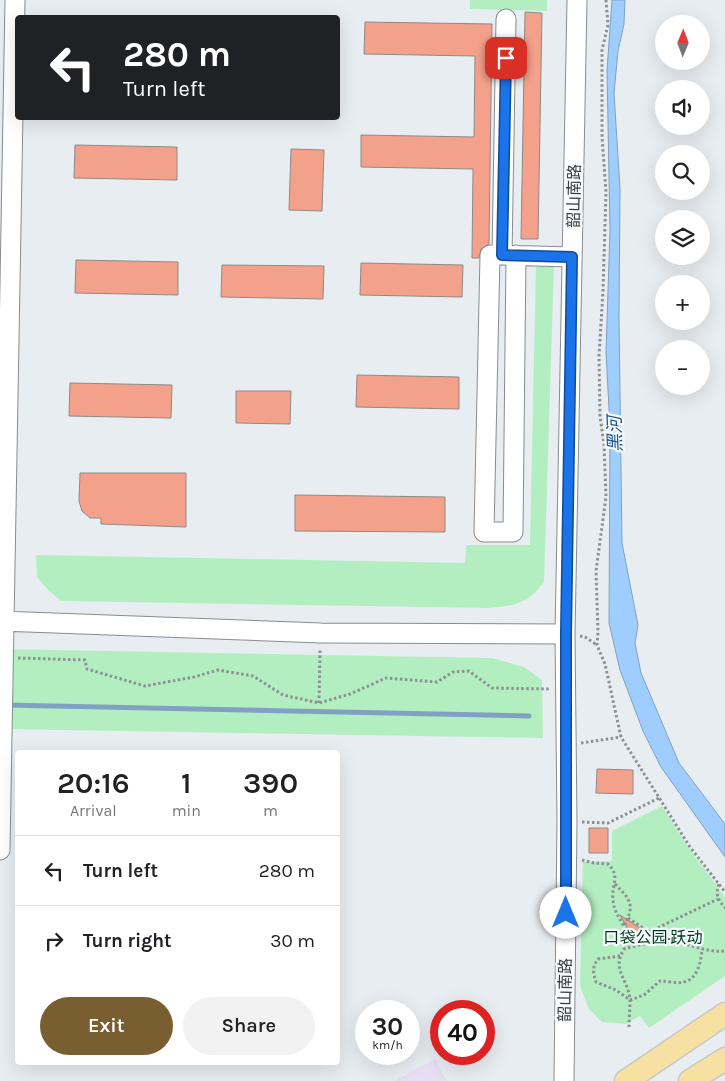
<!DOCTYPE html>
<meta charset="utf-8">
<style>
body{margin:0;font-family:Karla,"Noto Sans SC",sans-serif;background:#f2f2f2;color:#202124;height:100vh;display:flex;flex-direction:column;font-size:19px;white-space:nowrap}
*{box-sizing:border-box;margin:0}
p{font-size:16px;color:#757577}
.icon{flex:none;width:28px;height:28px;fill:none;stroke:currentColor;stroke-width:2;stroke-linecap:round;stroke-linejoin:round}
.map{position:relative;flex:1;overflow:hidden}
.side{position:absolute;left:15px;top:750px;width:325px;height:315px;display:flex;flex-direction:column;background:#fff;border-radius:5px;box-shadow:0 5px 20px #0002}
.side>*{flex:none}
.guide{position:absolute;left:15px;top:15px;width:325px;height:105px;border-radius:5px;box-shadow:0 5px 20px #0002;background:#202124;color:#fff;overflow:hidden}
.needle{width:32px;rotate:1deg}
.buttons{position:absolute;left:655px;top:15px;display:grid;gap:10px}
.buttons a{display:grid;place-items:center;width:55px;height:55px;border-radius:50%;background:#fff;box-shadow:0 5px 20px #0002;font-size:25px}
.speed{position:absolute;left:355px;top:1000px;display:flex;gap:10px;font-size:25px;font-weight:700;text-align:center}
.speed>*{display:grid;place-content:center;width:65px;height:65px;border-radius:50%;background:#fff;box-shadow:0 5px 20px #0002;line-height:1}
.speed small{font-size:12px;font-weight:400}
.speed .limit{border:8px solid #d22;background:#fff;color:#111}
.pin{position:absolute;display:grid;place-items:center;width:42px;height:42px;color:#fff;margin:-21px;border-radius:10px;box-shadow:0 2px 8px #0006}
.me{position:absolute;width:55px;margin:-28px;rotate:0deg;stroke-linejoin:round;filter:drop-shadow(0 0 4px #0008)}
.turn{display:flex;align-items:center;gap:18px;height:105px;padding:0 25px;font-size:22px}
.turn .icon{width:65px;height:65px;stroke-width:2.5}
.turn b{display:block;font-size:35px;line-height:42px}
.eta{display:flex;justify-content:space-evenly;align-items:center;height:85px;text-align:center}
.eta b{font-size:30px;font-weight:600;line-height:35px}
.action{display:flex;gap:10px;margin-top:auto;padding:10px 25px}
.action a{flex:1;height:58px;border-radius:30px;background:#795e31;color:#fff;font-size:20px;font-weight:600;line-height:58px;text-align:center}
.action a+a{background:#f2f2f2;color:#202124}
ul{padding:0;list-style:none}
li{display:flex;align-items:center;gap:15px;height:70px;padding:0 25px;border-top:1px solid #e0e0e0}
li div{flex:1}
li b{display:block;font-size:19px}
li em{font-style:normal}
.map>svg:first-child{display:block}
.industrial{fill:#e7def3}
.green{fill:#b3eec0}
.water{fill:#9fcdfd;stroke:#80a1c3}
.lines{fill:none;stroke-linecap:round;stroke-linejoin:round}
.stream{stroke:#80a1c3;stroke-width:5}
.building{fill:#f4a18b;stroke:#8f8987}
.minor-casing{stroke:#888c90;stroke-width:21}
.major-casing{stroke:#c7c8c8;stroke-width:25}
.path{stroke:#8d9194;stroke-width:3;stroke-dasharray:2.5 2.5;stroke-linecap:butt}
.minor{stroke:#fff;stroke-width:19}
.major{stroke:#f7e1a2;stroke-width:22}
.route-casing{stroke:#114b97;stroke-width:12}
.route{stroke:#1a73e8;stroke-width:9}
.labels{text-anchor:middle;dominant-baseline:central;stroke-width:4.5;stroke-linejoin:round;paint-order:stroke}
.street-label{font-size:16px;fill:#383a3c;stroke:#f6fbff}
.park-label{font-size:16px;fill:#003918;stroke:#f6fbff}
.water-label{font-size:18px;font-style:italic;fill:#18558b;stroke:#f6fbff}
</style>
<div class="map">
<svg width="725" height="1081" viewBox="0 0 725 1081">
<rect width="100%" height="100%" fill="#e8edf2"/>
<path class="industrial" d="M435 1059 447 1081H394Z"/>
<path class="green" d="M470 0H547V11L470 9Z
M536 264 554 265 544 582C527 604 517 605 490 608L61 601 48 590 37 577 36 555 465 563 466 545H530Z
M0 649 492 658 524 667 542 680 543 738 0 729Z
M662 806 688 847 725 897V976L649 1028 640 1016 626 1024 602 1022 589 1009 580 986 583 862 612 861V831Z"/>
<path class="water" d="M612 0H625L624 24 618 51 614 93 620 189 619 318 622 543 638 625 635 643 641 673 679 763 725 824V857L661 767 643 731 620 670 609 623 610 428 606 352 610 230 607 70Z"/>
<g class="lines">
<path class="stream" d="M5 705 529 716"/>
</g>
<path class="building" d="M525 12 542 13 538 239H521Z
M365 22 492 24 489 244 481 249 479 258H472L473 169 361 167V135L474 137 475 56 364 54Z
M75 145 177 147V180L74 178Z
M291 149 324 150 322 211 289 210Z
M76 260 178 262V295L75 293Z
M361 263 463 265 462 297 360 295Z
M222 265 324 266 323 299 221 297Z
M357 375 459 377V409L356 407Z
M70 383 172 385 171 418 69 416Z
M236 391H291L290 424 236 423Z
M80 473H186V527L101 524V518H90L82 511 79 501Z
M295 495 445 497V532L295 531Z
M597 769 633 770V794L596 793Z
M589 828H608V853H589Z
M620 915 643 930 648 936 642 942H635Z"/>
<g class="lines">
<g class="minor-casing">
<path id="minor" d="M506 19 502 255 572 257
M502 255H490L484 532H513L516 255
M0 621 321 633 565 634
M0 850 15 0
M564 1081 567 822 565 634 577 0"/>
</g>
<g class="major-casing">
<path id="major" d="M626 1081 725 1014
M690 1081 725 1059"/>
</g>
<path class="path" d="M606 0 608 25 602 50V137L606 192 603 291 599 356 600 416 604 444 606 497 596 571 598 632 597 645 605 664 621 737 690 847 725 892
M580 636 585 637 597 645
M18 658 85 660 87 669 145 686 194 677 218 670 253 676 283 695 319 703 350 694 386 678 437 682 453 672 469 671 492 688 549 689
M319 703 320 649
M581 743 621 737
M582 822 608 823 659 798
M582 860 594 863 608 864C621 876 611 885 613 900 614 911 618 915 623 925 626 931 627 940 629 947
M615 884C631 900 635 905 624 926
M719 884C715 895 718 899 725 908
M628 918 649 932 718 899
M649 932 660 942
M620 956 598 959C592 967 593 973 596 982L616 990 630 1000 644 995 660 981C667 981 677 984 684 982 698 979 701 961 702 949
M629 1027C629 1019 630 1009 630 1000 628 978 611 970 624 949 639 945 656 940 671 942 690 943 706 953 725 951"/>
<use href="#minor" class="minor"/>
<use href="#major" class="major"/>
</g>
<g class="lines">
<g class="route-casing">
<path id="route" d="M506 58 502 255 572 257 566 634V913"/>
</g>
<use href="#route" class="route"/>
</g>
<g class="labels">
<g class="street-label">
<text transform="translate(574 196) rotate(-89)">韶山南路</text>
<text transform="translate(565 990) rotate(-89)">韶山南路</text>
</g>
<g class="park-label">
<text x="653" y="937">口袋公园·跃动</text>
</g>
<g class="water-label">
<text transform="translate(615 434) rotate(-92)">黑河</text>
</g>
</g>
</svg>
<div class="buttons">
<a><svg class="needle" viewBox="-14 -14 28 28"><path d="M0-13l5 13h-10z" fill="#e53935"/><path d="M0 13l5-13h-10z" fill="#757577"/></svg></a>
<a><svg class="icon" aria-label="sound" viewBox="0 0 24 24"><path d="M4 9h4l5-4v14l-5-4H4zM17 9q2 3 0 6"/></svg></a>
<a><svg class="icon" aria-label="search" viewBox="0 0 24 24"><circle cx="10" cy="10" r="6"/><path d="M15 15l6 6"/></svg></a>
<a><svg class="icon" aria-label="layers" viewBox="0 0 24 24"><path d="M12 4l9 5-9 5-9-5zM3 14l9 5 9-5"/></svg></a>
<a>+</a>
<a>−</a>
</div>
<div class="speed"><div>30<small>km/h</small></div><div class="limit">40</div></div>
<div class="pin" style="left:506px;top:58px;background:#d93025"><svg class="icon" aria-label="arrive" viewBox="0 0 24 24"><path d="M6 21V4h12l-3 4 3 4H6"/></svg></div>
<svg class="me" style="left:566px;top:913px" viewBox="-20 -20 40 40"><circle r="19" fill="#fff"/><path d="M0-13L10 11 0 6-10 11z" fill="#1a73e8"/></svg>
<div class="guide">
<div class="turn"><svg class="icon" aria-label="left" viewBox="0 0 24 24"><path d="M17 20v-9H6M10 6l-5 5 5 5"/></svg><div><b>280 m</b>Turn left</div></div>
</div>
<section class="side">
<div class="eta">
<div><b>20:16</b><p>Arrival</p></div>
<div><b>1</b><p>min</p></div>
<div><b>390</b><p>m</p></div>
</div>
<ul>
<li><svg class="icon" aria-label="left" viewBox="0 0 24 24"><path d="M17 20v-9H6M10 6l-5 5 5 5"/></svg><div><b>Turn left</b></div><em>280 m</em></li>
<li><svg class="icon" aria-label="right" viewBox="0 0 24 24"><path d="M7 20v-9h11M14 6l5 5-5 5"/></svg><div><b>Turn right</b></div><em>30 m</em></li>
</ul>
<div class="action"><a>Exit</a><a>Share</a></div>
</section>
</div>
